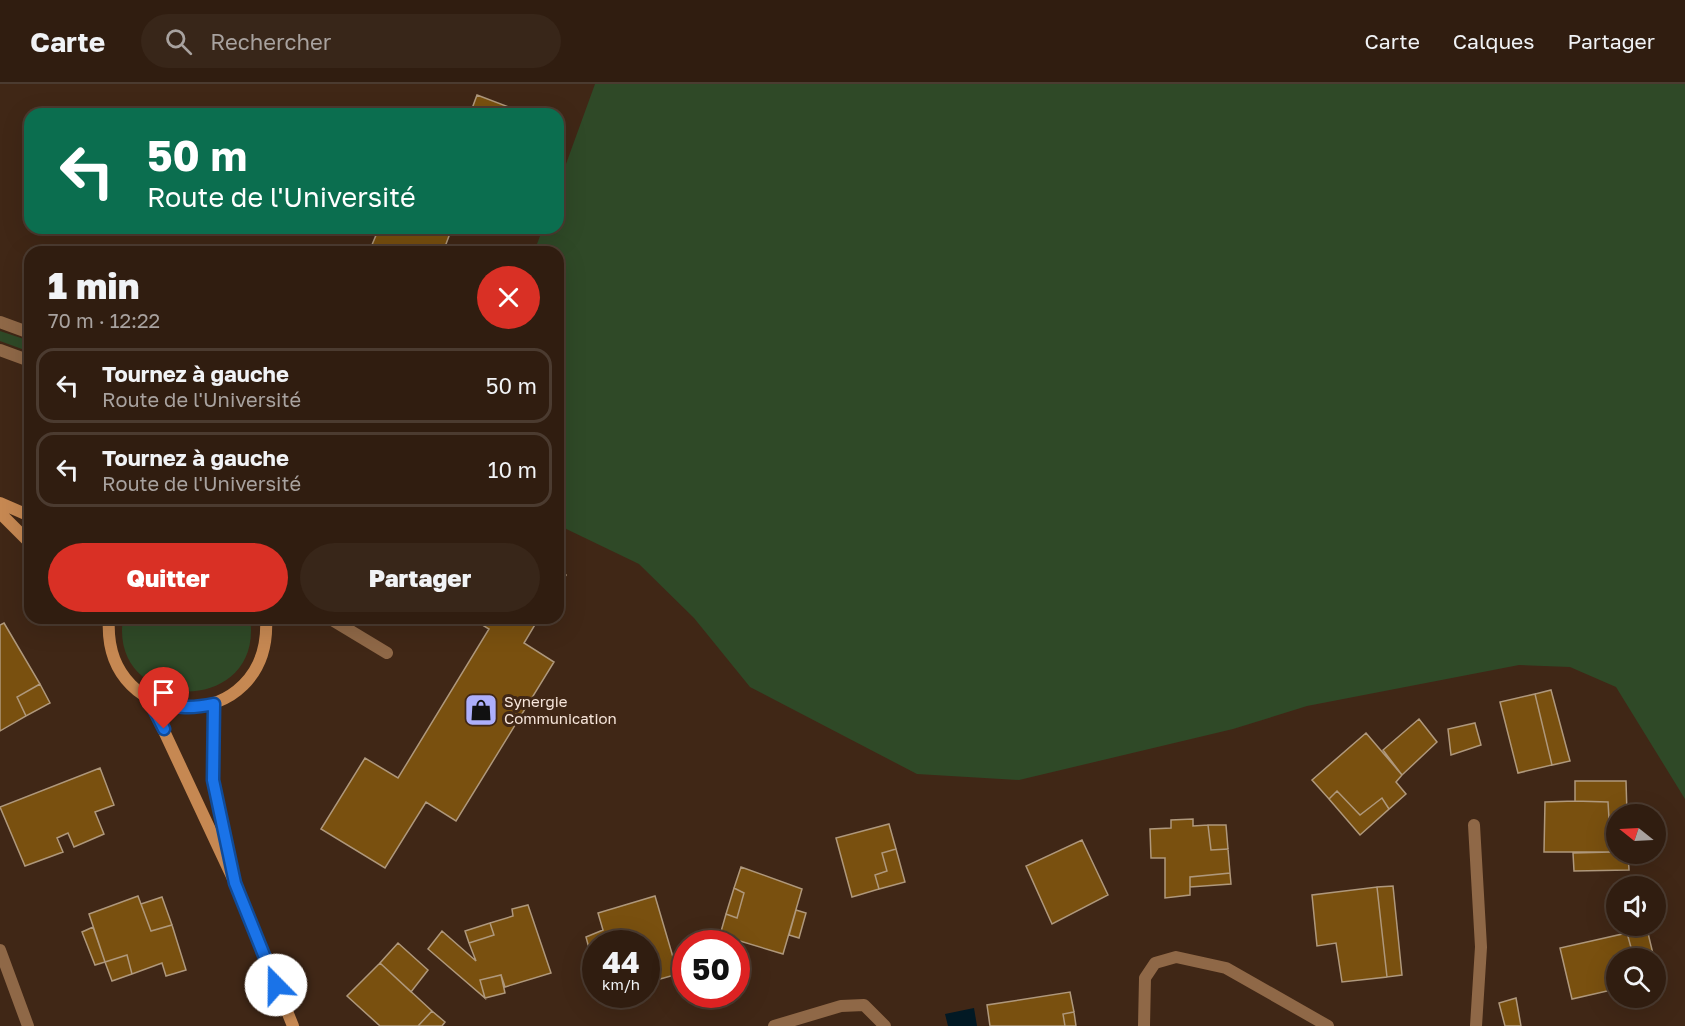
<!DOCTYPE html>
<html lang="fr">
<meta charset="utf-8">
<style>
body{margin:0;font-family:"Golos Text",sans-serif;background:#382619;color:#f1f3f6;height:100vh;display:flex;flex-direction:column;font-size:22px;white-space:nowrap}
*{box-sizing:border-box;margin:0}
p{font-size:20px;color:#a8a29f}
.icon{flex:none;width:33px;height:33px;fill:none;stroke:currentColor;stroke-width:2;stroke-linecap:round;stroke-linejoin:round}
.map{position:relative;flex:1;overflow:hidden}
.sheet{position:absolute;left:24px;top:162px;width:540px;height:378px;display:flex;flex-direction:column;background:#301d10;border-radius:18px;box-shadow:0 6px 24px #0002,0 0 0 2px #4b3b30}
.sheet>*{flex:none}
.top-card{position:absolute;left:24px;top:24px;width:540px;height:126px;border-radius:18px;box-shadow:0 6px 24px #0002,0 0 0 2px #4b3b30;background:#0b6e4f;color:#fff;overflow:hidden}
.needle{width:39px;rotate:288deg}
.fabs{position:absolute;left:1606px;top:720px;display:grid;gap:12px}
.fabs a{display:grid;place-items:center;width:60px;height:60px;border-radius:50%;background:#301d10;box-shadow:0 6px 24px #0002,0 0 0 2px #4b3b30;font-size:30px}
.speed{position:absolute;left:582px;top:846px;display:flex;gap:12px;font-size:30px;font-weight:700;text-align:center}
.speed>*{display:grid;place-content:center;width:78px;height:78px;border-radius:50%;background:#301d10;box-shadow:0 6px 24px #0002,0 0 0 2px #4b3b30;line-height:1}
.speed small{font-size:15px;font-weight:400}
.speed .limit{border:9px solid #d22;background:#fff;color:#111}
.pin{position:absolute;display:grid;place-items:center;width:51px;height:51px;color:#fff;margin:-62px -26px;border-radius:50% 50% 50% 0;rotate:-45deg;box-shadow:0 0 6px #0007}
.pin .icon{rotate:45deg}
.me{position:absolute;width:66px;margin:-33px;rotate:338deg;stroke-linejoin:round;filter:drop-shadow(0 0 4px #0008)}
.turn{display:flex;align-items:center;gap:21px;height:126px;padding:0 24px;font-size:27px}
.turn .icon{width:78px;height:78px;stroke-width:2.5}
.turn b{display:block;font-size:42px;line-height:51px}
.round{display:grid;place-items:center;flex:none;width:63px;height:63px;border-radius:32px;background:#382619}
.overview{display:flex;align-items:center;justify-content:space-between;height:102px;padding:0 24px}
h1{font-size:36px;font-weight:800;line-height:45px}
.cta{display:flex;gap:12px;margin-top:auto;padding:12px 24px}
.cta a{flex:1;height:69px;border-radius:36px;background:#d93025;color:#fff;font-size:24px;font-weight:800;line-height:69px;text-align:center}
.cta a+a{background:#382619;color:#f1f3f6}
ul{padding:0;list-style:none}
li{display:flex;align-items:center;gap:18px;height:75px;margin:0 12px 9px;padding:0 12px;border:3px solid #4b3b30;border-radius:18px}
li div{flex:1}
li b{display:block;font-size:22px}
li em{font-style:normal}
header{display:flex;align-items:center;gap:36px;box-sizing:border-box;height:84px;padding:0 30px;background:#301d10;border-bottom:2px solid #4b3b30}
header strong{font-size:28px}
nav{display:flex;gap:33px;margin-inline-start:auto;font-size:21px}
.search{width:420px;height:54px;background:#382619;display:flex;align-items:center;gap:15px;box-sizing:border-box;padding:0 21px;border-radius:33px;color:#a8a29f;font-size:22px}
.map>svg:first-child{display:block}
.green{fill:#2f4927}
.water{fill:#021924}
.building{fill:#79500f;stroke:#af987c;stroke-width:1.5}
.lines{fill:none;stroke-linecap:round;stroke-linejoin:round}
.service{stroke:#8f6847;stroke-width:12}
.minor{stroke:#8f6847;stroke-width:12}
.secondary{stroke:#c68852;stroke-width:12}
.route-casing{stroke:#114b97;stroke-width:15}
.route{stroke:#1a73e8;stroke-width:10}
.labels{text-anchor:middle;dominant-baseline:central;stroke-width:6;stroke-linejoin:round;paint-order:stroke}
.poi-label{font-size:15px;fill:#f7e6db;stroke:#402716;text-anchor:start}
</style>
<header>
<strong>Carte</strong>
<div class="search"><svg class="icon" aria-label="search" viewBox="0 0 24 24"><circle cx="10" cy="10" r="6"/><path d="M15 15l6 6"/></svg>Rechercher</div>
<nav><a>Carte</a><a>Calques</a><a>Partager</a></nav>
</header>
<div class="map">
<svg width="1685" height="942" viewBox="0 0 1685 942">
<rect width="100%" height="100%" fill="#402716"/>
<path class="green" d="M595 0H1685V715L1616 603 1570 583 1519 581 1307 622 1233 645 1019 696 917 690 750 603 694 534 639 480 558 441V168H534L543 144H558V102Z
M0 247 30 257V268L0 257Z
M123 534H250C265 633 108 631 123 534Z"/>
<path class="water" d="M974 924 977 942H948L945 930Z"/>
<path class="building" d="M477 11 527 30H470Z
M379 144H452L443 168H369Z
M558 487 566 491 558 504Z
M471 534H539L524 559 554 578 456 737 426 718 385 784 321 745 365 674 398 694 489 545Z
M4 539 40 600 17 613 26 632 0 647V541Z
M40 600 50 619 26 632 17 613Z
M1551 606 1570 677 1552 681 1535 610Z
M1535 610 1552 681 1518 689 1500 618Z
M1419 635 1437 658 1402 691 1383 666Z
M1475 639 1481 661 1451 671 1448 645Z
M1366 649 1402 691 1396 698 1406 710 1389 725 1382 714 1360 731 1337 707 1329 715 1312 696Z
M100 684 114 721 95 728 104 750 74 763 68 749 57 754 63 768 25 782 0 723Z
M1575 697H1626L1627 730H1617V770H1628L1629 786 1574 787 1573 769 1611 768 1608 718 1575 717Z
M1337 707 1360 731 1382 714 1389 725 1360 751 1329 715Z
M1575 717 1608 718 1611 768H1544L1545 718Z
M1193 735V742L1208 741 1211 766 1228 765 1230 789 1190 793V811L1165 814V774H1151L1150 745 1171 744V736Z
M889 740 896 765 882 769 887 787 875 791 879 805 852 813 836 754Z
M1208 741H1226L1228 765 1211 766Z
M1082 756 1108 811 1052 840 1026 782Z
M896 765 905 798 879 805 875 791 887 787 882 769Z
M741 783 802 805 783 870 720 851 726 830 737 834 744 809 734 804Z
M1230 789 1231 800 1190 803V793Z
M1393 802 1402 891 1387 893 1377 803Z
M1377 803 1387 893 1342 898 1336 859 1317 862 1312 811Z
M734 804 744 809 737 834 726 830Z
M138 812 151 847 172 841 186 886 166 892 162 879 132 890 127 871 105 878 89 830Z
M655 812 678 890 646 899V860H596V891L586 853 603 846 598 829Z
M162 813 172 841 151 847 141 820Z
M528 821 551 889 505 903 501 891 480 896 485 914 428 865 442 847 476 877 469 859 494 851 490 839 513 832 512 825Z
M796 826 806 829 799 854 789 851Z
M490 839 494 851 469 859 465 847Z
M93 843 105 878 95 881 82 848Z
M1647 845 1654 874H1634L1627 849Z
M1627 849 1634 874H1617V886L1613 887 1616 905 1572 915 1560 864Z
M398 859 428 886 411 908 380 879Z
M127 871 132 890 112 897 105 878Z
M380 879 432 927 418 942H380L347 912Z
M501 891 505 909 485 914 480 896Z
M1070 908 1074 928 1063 930 1065 942H990L987 921Z
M1516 914 1521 942H1505L1499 919Z
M432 927 445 938 442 942H418Z
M1074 928 1076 942H1065L1063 930Z"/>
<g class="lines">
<path class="service" d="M0 238 30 249
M0 266 30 277
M329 534 387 569"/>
<path class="minor" d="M1474 741 1481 863 1476 942
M0 866 28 942
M774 942 841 922 864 921 885 942
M1144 942 1145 894 1155 879 1176 873 1226 884 1328 942"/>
<path class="secondary" d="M0 419 30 432
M0 429 30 459
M109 534C101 653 273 653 266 534
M149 615 235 799 293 942
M214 620 213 696 230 778"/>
</g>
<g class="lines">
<g class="route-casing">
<path id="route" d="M164 645 149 615C173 624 190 625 214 620L213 696 235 799 276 901"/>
</g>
<use href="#route" class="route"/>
</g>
<defs>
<g id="shop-square" transform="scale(1.725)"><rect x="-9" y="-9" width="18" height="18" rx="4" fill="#adaffb" stroke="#402716"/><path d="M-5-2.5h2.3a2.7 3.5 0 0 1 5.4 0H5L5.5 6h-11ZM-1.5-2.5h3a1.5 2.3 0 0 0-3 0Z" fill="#111"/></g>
</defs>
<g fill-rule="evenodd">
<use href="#shop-square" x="481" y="626"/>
</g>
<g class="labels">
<g class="poi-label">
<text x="504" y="617">Synergie<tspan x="504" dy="17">Communication</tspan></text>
</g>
</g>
</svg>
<div class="fabs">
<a><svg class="needle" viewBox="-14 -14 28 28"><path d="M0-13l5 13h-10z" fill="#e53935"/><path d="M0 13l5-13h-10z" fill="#a8a29f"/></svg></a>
<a><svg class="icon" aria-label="sound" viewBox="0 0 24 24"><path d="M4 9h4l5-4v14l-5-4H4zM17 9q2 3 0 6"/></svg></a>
<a><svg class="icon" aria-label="search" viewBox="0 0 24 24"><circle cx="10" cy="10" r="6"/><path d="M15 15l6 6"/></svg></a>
</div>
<div class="speed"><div>44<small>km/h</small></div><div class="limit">50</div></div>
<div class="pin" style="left:164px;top:645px;background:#d93025"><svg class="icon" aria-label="arrive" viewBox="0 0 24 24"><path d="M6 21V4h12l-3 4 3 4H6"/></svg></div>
<svg class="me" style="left:276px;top:901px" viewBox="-20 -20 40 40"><circle r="19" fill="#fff"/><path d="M0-13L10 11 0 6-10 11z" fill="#1a73e8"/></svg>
<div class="top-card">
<div class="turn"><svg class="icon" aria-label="left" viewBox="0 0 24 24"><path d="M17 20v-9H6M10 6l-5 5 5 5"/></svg><div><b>50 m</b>Route de l'Université</div></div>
</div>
<section class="sheet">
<div class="overview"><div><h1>1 min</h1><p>70 m · 12:22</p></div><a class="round" style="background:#d93025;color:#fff"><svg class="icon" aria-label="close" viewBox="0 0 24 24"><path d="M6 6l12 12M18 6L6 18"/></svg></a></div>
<ul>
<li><svg class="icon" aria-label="left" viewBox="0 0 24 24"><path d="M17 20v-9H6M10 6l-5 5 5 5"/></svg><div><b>Tournez à gauche</b><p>Route de l'Université</p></div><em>50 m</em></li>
<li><svg class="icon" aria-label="left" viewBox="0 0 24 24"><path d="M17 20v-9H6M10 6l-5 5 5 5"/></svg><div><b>Tournez à gauche</b><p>Route de l'Université</p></div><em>10 m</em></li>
</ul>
<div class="cta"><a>Quitter</a><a>Partager</a></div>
</section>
</div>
